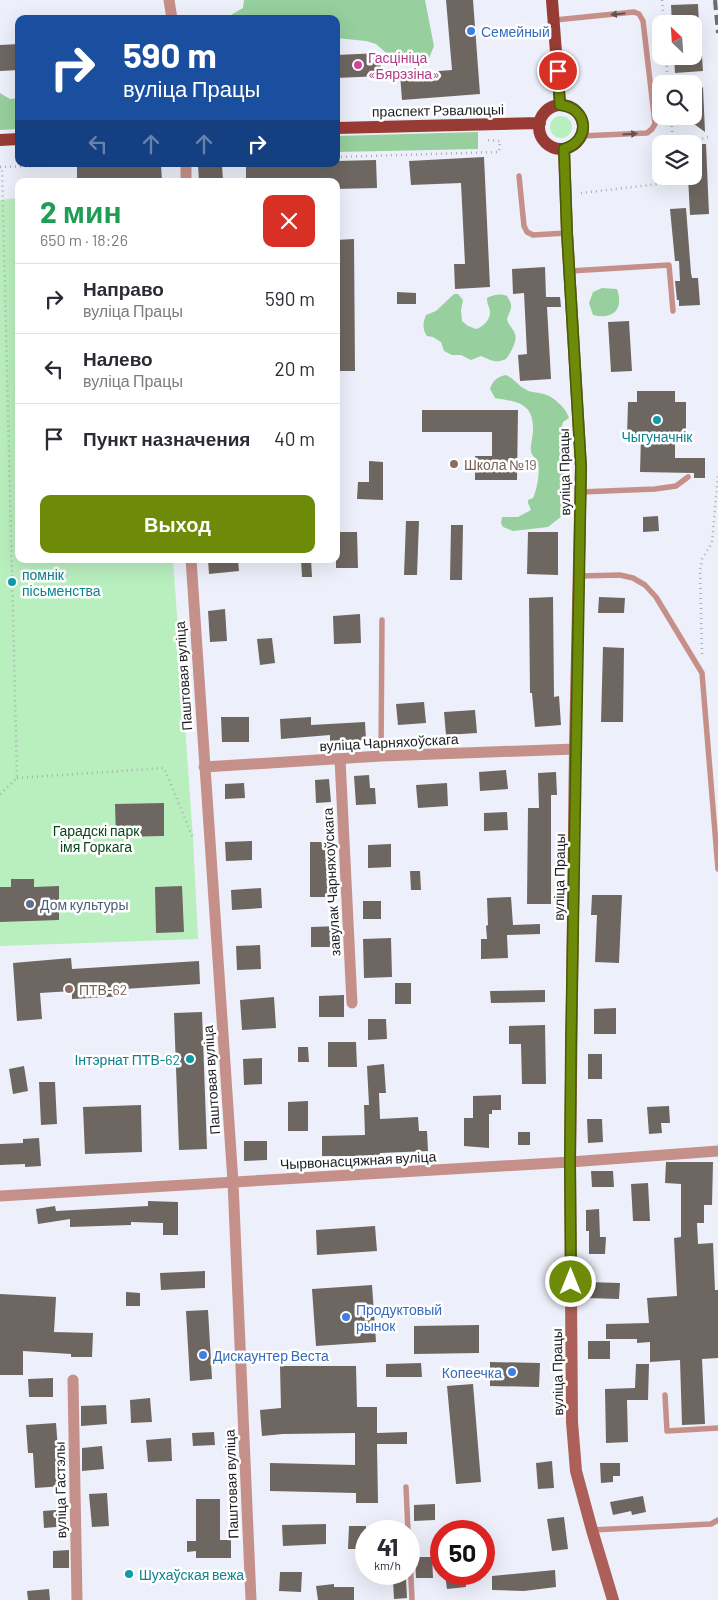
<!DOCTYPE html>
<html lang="ru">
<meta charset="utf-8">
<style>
body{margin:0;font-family:Barlow,sans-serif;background:#f2f2f3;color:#2b2b33;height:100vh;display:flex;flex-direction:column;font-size:19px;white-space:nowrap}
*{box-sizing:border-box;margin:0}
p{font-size:16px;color:#7c7c81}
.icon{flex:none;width:28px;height:28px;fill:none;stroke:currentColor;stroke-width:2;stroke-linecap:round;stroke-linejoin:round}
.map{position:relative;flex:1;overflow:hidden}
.drawer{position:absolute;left:15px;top:178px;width:325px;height:385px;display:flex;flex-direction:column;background:#fff;border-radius:10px;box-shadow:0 5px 20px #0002}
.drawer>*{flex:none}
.top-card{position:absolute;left:15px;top:15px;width:325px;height:152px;border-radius:10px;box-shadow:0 5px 20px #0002;background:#1a4fa0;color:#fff;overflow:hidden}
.needle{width:32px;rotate:335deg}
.buttons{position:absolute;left:652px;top:15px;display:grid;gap:10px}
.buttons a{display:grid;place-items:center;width:50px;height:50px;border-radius:10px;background:#fff;box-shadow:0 5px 20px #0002;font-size:25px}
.speed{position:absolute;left:355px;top:1520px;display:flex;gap:10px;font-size:25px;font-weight:700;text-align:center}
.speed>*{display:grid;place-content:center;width:65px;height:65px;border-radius:50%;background:#fff;box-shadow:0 5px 20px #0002;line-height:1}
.speed small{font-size:12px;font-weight:400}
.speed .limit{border:8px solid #d22;background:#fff;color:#111}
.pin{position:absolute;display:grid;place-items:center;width:42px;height:42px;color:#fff;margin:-21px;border:2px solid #fff;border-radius:50%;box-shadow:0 1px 5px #0007}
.me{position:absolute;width:55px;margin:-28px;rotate:0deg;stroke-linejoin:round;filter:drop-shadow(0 0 4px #0008)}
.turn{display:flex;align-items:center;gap:18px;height:105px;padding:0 25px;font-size:22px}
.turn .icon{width:65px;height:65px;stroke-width:2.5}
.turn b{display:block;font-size:35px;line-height:42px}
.lanes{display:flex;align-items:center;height:48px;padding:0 25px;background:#0003;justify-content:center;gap:25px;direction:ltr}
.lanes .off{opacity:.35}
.round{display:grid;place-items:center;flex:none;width:52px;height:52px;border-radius:10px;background:#f2f2f3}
.summary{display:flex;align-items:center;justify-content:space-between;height:85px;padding:0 25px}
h1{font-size:30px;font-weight:700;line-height:38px;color:#1e9e55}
.button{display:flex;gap:10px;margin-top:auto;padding:10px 25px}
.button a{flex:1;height:58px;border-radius:10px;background:#6d8b09;color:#fff;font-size:20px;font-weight:700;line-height:58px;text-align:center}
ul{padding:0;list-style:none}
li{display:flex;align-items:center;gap:15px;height:70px;padding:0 25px;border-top:1px solid #e1e1e2}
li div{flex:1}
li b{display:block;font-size:19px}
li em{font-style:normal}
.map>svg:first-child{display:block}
.green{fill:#b9efbf}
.forest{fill:#97cf9e}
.building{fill:#6e6660}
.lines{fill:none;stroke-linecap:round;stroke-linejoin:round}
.path{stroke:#aaacb4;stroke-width:2.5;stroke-dasharray:1 4;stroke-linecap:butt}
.lane{stroke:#c6908a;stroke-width:5.5}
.street{stroke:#c6908a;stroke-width:11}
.secondary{stroke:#ad6059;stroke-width:12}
.primary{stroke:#983b35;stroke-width:12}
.rail{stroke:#6b6d73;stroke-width:4;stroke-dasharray:10 5;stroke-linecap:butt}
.oneway{fill:#695151}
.route-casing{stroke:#475a06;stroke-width:12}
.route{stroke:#6d8b09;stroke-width:9}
.shop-dot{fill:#3f7fe0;stroke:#fff;stroke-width:2}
.hotel-dot{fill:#d1479c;stroke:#fff;stroke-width:2}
.culture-dot{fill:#0f9aa8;stroke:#fff;stroke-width:2}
.education-dot{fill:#8d6e63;stroke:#fff;stroke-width:2}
.service-dot{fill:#5c6f8a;stroke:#fff;stroke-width:2}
.labels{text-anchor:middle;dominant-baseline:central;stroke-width:5;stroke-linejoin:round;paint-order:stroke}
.shop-label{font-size:14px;fill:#366cbe;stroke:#fff;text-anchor:start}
.hotel-label{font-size:14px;fill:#b23c85;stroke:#fff;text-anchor:start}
.street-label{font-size:14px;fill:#1d1e22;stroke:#fff}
.culture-label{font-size:14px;fill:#0d838f;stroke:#fff;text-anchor:start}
.education-label{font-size:14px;fill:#785e54;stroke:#fff;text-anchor:start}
.park-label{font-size:14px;fill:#07461a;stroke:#fff}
.service-label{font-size:14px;fill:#4e5e75;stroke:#fff;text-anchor:start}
</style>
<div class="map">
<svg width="718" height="1600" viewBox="0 0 718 1600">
<rect width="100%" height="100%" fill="#edf0fa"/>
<path class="green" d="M550 127a11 11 0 1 1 22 0a11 11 0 1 1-22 0Z
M19 198V559H173L193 838 198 939 0 946V200Z"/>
<path class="forest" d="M244 0H425L434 46 429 58 422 62 404 64 395 61 376 44 366 41 336 38V19H230L231 15 243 8Z
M0 93 10 99 19 98V129L0 130Z
M478 132V149L336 152V136Z
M602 288 617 289C624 309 614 320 593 315L589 303 593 292Z
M454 294H458L463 300 461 310 462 321 468 326 476 329C483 327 491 319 490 311 489 306 487 304 487 298 493 295 500 293 507 296 514 308 511 307 507 319 508 325 513 328 515 334 518 340 510 354 506 359 495 364 491 360 481 356L471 360 461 355H452L444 351 441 342 433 337 427 336C422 329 423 322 426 315L436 311Z
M506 375C515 379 517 385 525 389 530 393 538 392 544 394 554 397 566 408 569 418L563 422 561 430 565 442C556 458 564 457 565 470 565 476 563 481 563 487L568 490V503L562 516 548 527 513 531 503 527 501 523 502 517H518L531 510 528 503V500L533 498C537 489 541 470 537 461 535 458 531 454 531 451 530 445 533 437 533 431 534 403 518 402 495 398L490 389C493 380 497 377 506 375Z"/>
<path class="building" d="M446 0H473L480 94 402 100 400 74 452 70Z
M698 4 699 24H672L671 5Z
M19 44V70L0 71V45Z
M380 53 381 76 336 78V55Z
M674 56H702L703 71 675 73Z
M703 87 705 132 683 116H694V94Z
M694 144H706L709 214 690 215 688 176H694Z
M484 157 490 287 455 289 454 264H465L461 183 411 185 409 161Z
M376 160 377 188 336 189V181H246V164H336V161Z
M132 164H161L162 181H77V165Z
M222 164 223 181H199L198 165Z
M686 208 691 273 692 278H698L700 305 679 306V300H677L675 281H680L679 261H675L670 209Z
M354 239 355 371H336V240Z
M545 267 546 297H560L561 307H547L551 379 520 381 518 355 527 354 524 293 513 294 512 269Z
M397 292 416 293V304H397Z
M629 321 632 371 611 372 608 322Z
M637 391H675V402H686V438H675V458H705V478H694V473L640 472 641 437H627L628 402H637Z
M422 410H518L517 480H475V456H492V432H422Z
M369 461 383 462V500L357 499 358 482H369Z
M658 516 659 531 643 532V517Z
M406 521H419L417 575H404Z
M451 525H463L462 580H450Z
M336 532H357L358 568H336Z
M528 532H558V575L527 574Z
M208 559H238L239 571 209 574Z
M301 559H311L312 577H302Z
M553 597 554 697 559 696 561 725 535 727 532 693H530L529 598Z
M599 597 625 598 624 613H598Z
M225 609 227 641 210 642 208 611Z
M360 614 361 643 334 644 333 616Z
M272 638 275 663 260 665 257 639Z
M603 647 624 648 623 722H601Z
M424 702 426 723 398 725 396 704Z
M475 710 477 733 446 735 444 712Z
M221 717H249V742H222Z
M311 717V725L365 722 366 740 330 741V735L281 739 280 719Z
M506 770 508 789 480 791 479 772Z
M556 772 557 795H551V904H527L528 808H539L538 773Z
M369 775 370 788H375L376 804 356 805 354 776Z
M329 779 331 802 316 803 315 780Z
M244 783 245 798 225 799V784Z
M447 783 448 806 418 808 416 785Z
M164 803V836L116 837 115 804Z
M507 812 508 830 484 831V813Z
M252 841V860L226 861 225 842Z
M310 842H334V897H310Z
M391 844V867L368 868V845Z
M410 871H420L421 890H411Z
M11 879H34V887L59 886V920L0 922V887H11Z
M182 886 184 932 156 933 155 887Z
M261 888 262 908 232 910 231 890Z
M592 895H622L619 963 595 962 597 915H591Z
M511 897 513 925 540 924V934L507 935 508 958 481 959V939H487L486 926 488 925 487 898Z
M363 901H381V919H363Z
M341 926V947H311V927Z
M391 938 392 977 364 978 363 939Z
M260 945 261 969 237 970 236 946Z
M71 958 72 969 199 961 200 984 124 989V996L72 999V991L40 993 42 1019 17 1021 13 963Z
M395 983H411V1004H395Z
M545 990V1002L491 1003 490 991Z
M344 995V1017H319V996Z
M274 997 276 1028 242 1030 240 1000Z
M616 1008V1034H594V1009Z
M202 1012 207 1149 179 1150 174 1013Z
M368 1019H386L387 1039 368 1040Z
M545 1025 546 1084H522L521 1044H509V1026Z
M328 1042H356L357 1067H328Z
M298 1047H308L309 1062H298Z
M588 1054H602V1079H588Z
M262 1058V1084L244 1085 243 1059Z
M384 1064 386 1093H379L380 1119 418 1117 419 1131H427L428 1151 380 1153V1156H322V1136L365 1135 364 1105H369L367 1066Z
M24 1066 28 1091 13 1094 9 1069Z
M39 1082H55L57 1124 41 1125Z
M501 1095V1110H492V1114H489V1148L464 1146V1118H473V1096Z
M308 1101V1131H288V1102Z
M141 1105 142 1152 85 1154 83 1107Z
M669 1106 670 1123H661L662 1133 649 1134 647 1107Z
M587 1119H602L603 1142 588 1143Z
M518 1132H530V1145H518Z
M39 1138 41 1166 25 1167V1164L0 1165V1144L23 1143V1139Z
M244 1141H267V1160L244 1161Z
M666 1162H713L712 1205H704V1223H697L698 1244 713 1243 715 1290H718V1358L702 1359 705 1424 682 1425 680 1360 650 1362V1342L637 1343V1339H606V1324L649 1323 647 1298 677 1296 674 1238 681 1237V1184L665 1183Z
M591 1171H613L614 1187H592Z
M648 1183 650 1221H633L631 1184Z
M148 1201 178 1202V1235H163V1223L131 1222V1225L70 1227V1219L38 1224 36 1209 55 1206 56 1211 148 1206Z
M599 1209 600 1237H606L605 1254H589V1231H586V1210Z
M375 1226 377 1251 317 1255 316 1230Z
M205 1271V1288L161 1290 160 1273Z
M586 1282 620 1283 619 1299 586 1298Z
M372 1285 376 1342 316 1346 312 1289Z
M126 1292 140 1293V1306H126Z
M0 1294 56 1297 54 1332 93 1333 92 1357H71V1354L23 1351V1375H0Z
M208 1310 212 1379 190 1381 186 1311Z
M479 1325V1353L414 1354V1326Z
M588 1341H610V1359H588Z
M490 1362 540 1363 539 1387 490 1386Z
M421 1363 422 1377H386V1364Z
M636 1364H649L648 1400H627L628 1442 606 1443 605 1389 635 1388Z
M280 1366H356L357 1407H377V1433L407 1432V1444H377L378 1503H356V1493L270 1491V1463L355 1465V1433L283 1434 262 1436 260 1410 281 1408Z
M53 1378V1397H29L28 1379Z
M473 1384 481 1482 456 1484 447 1386Z
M150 1398 152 1422 131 1423 130 1400Z
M106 1405 107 1424 81 1426V1406Z
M56 1423 59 1463H62L63 1486 35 1488 33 1453H28L26 1425Z
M214 1432 215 1445 193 1446 192 1433Z
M171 1438 172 1461 148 1462 146 1440Z
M102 1446 104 1469 82 1471V1448Z
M552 1461 554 1488 538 1489 536 1463Z
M600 1463H620V1476H613V1482L601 1483Z
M107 1493 109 1526 92 1527 89 1494Z
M643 1496 646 1512 632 1515 631 1511 613 1515 610 1502Z
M196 1499H220V1540H231V1558H196V1551L187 1552V1541H196Z
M435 1504V1520L414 1521V1505Z
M68 1509V1526L44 1528 43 1511Z
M564 1517 568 1549 552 1551 547 1519Z
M326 1524V1544L283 1546 282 1525Z
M349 1526H366V1549H348Z
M69 1550V1568H53V1551Z
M415 1557H432L433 1578H416Z
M555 1570 556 1587 524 1591 492 1590V1576Z
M280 1572H302L301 1592 279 1591Z
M445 1574H465L466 1587 447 1589Z
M406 1579 407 1598 394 1599 393 1580Z
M334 1584V1587H354V1600H318L316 1586Z
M49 1589 50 1600H28L27 1591Z"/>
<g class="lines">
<path class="path" d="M662 0 664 24
M666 56 668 84
M671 116 673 144
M683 144 708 137
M336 157 499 152 500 141 485 140
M0 167 115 164
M581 193 676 182 675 176
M702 654 700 570 702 559 712 543 718 474
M17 778 164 768 193 838
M0 794 17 778 2 167"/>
<path class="lane" d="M555 20 634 12 639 14 643 21 655 124 652 129 647 133 581 136
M519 176 524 226 527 232 533 235 567 233
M570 271 669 265 673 311
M581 492 655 489 676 486 688 477
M579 576 620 575 633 578 645 585 656 597 702 673 718 869
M381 756 382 620
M665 1395 667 1431 718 1428
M406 1487 408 1531
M592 1530 711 1524 718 1520
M409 1537 412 1600"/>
<path class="street" d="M169 0 172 19
M186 181V164
M191 559 233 1182 251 1600
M340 759 352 1003
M204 767 381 756 575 749
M0 1196 570 1162 718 1151
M73 1380 77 1600"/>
<path class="secondary" d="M564 149 567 233 581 467 575 749 570 1162 572 1422 576 1471 592 1530 613 1600"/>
<path class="primary" d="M552 0 560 105
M539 127a22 22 0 1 1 44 0a22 22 0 1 1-44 0Z
M336 128 540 123
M0 140 19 139"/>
<path class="rail" d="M715 0 718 33"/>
</g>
<defs><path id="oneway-solid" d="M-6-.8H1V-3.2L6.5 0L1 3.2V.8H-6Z" transform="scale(1.25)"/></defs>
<g class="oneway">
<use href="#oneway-solid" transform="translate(618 14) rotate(174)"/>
<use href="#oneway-solid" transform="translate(630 134) rotate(-3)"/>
</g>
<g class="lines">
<g class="route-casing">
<path id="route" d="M558 71 560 105C589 108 591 141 564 149L567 233 581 467 571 1044 570 1162 571 1282"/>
</g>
<use href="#route" class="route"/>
</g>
<g class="shop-dot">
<circle cx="471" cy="31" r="5"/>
<circle cx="346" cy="1317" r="5"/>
<circle cx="203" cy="1355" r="5"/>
<circle cx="512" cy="1372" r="5"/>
</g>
<circle class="hotel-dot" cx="358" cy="65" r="5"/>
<g class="culture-dot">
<circle cx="657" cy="420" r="5"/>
<circle cx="12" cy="582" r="5"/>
<circle cx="190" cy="1059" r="5"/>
<circle cx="129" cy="1574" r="5"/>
</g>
<g class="education-dot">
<circle cx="454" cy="464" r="5"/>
<circle cx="69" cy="989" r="5"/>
</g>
<circle class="service-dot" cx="30" cy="904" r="5"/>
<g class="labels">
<g class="shop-label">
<text x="481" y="31">Семейный</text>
<text x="356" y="1309">Продуктовый<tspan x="356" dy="16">рынок</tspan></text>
<text x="213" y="1355">Дискаунтер Веста</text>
<text x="502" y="1372" text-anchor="end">Копеечка</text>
</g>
<g class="hotel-label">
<text x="368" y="57">Гасцініца<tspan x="368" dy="16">«Бярэзіна»</tspan></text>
</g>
<g class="street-label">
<text transform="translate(438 110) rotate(-1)">праспект Рэвалюцыі</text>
<text transform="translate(564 472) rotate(-91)">вуліца Працы</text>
<text transform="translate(183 676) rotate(-94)">Паштовая вуліца</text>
<text transform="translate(389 742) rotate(-3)">вуліца Чарняхоўскага</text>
<text transform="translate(559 877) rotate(-89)">вуліца Працы</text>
<text transform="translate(331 882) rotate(-93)">завулак Чарняхоўскага</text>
<text transform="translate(211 1080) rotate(-94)">Паштовая вуліца</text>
<text transform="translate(358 1160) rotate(-3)">Чырвонасцяжная вуліца</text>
<text transform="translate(557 1372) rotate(-91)">вуліца Працы</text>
<text transform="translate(231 1484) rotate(-92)">Паштовая вуліца</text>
<text transform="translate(60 1490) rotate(-91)">вуліца Гастэлы</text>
</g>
<g class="culture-label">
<text x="657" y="436" text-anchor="middle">Чыгуначнік</text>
<text x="22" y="574">помнік<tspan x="22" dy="16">пісьменства</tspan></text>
<text x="180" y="1059" text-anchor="end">Інтэрнат ПТВ-62</text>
<text x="139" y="1574">Шухаўская вежа</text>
</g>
<g class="education-label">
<text x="464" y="464">Школа №19</text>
<text x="79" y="989">ПТВ-62</text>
</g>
<g class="park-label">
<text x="96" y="830">Гарадскі парк<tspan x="96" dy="16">імя Горкага</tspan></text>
</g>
<g class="service-label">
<text x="40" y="904">Дом культуры</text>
</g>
</g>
</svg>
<div class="buttons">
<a><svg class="needle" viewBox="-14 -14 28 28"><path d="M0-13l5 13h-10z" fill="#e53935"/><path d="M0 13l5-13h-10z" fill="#7c7c81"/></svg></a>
<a><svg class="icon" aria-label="search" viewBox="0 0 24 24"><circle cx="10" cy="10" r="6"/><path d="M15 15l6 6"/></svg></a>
<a><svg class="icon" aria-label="layers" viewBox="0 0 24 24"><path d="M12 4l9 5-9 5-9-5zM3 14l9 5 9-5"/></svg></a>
</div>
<div class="speed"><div>41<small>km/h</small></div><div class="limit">50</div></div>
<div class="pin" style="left:558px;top:71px;background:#d93025"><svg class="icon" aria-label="arrive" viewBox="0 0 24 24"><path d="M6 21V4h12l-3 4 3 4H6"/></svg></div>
<svg class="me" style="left:571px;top:1282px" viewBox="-20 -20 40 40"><circle r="17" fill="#6d8b09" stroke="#fff" stroke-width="3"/><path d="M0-11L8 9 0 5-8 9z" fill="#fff"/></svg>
<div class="top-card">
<div class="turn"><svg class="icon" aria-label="right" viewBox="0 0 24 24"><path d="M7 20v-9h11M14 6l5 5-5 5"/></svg><div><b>590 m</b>вуліца Працы</div></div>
<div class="lanes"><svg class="icon off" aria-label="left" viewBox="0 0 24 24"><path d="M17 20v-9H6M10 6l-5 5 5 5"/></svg><svg class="icon off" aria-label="ahead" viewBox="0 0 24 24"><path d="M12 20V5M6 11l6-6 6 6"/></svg><svg class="icon off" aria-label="ahead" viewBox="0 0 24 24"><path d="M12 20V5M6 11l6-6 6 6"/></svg><svg class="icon" aria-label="right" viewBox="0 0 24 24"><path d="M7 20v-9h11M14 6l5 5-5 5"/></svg></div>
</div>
<section class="drawer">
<div class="summary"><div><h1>2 мин</h1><p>650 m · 18:26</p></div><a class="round" style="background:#d93025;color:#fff"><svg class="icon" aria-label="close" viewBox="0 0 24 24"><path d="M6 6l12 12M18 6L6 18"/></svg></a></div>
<ul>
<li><svg class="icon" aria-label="right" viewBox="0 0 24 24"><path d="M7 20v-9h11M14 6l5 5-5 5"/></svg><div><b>Направо</b><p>вуліца Працы</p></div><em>590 m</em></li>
<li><svg class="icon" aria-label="left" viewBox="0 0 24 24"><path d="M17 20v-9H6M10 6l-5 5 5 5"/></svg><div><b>Налево</b><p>вуліца Працы</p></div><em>20 m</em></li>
<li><svg class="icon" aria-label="arrive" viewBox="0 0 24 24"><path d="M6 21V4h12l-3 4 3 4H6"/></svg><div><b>Пункт назначения</b></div><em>40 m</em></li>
</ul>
<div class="button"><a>Выход</a></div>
</section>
</div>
